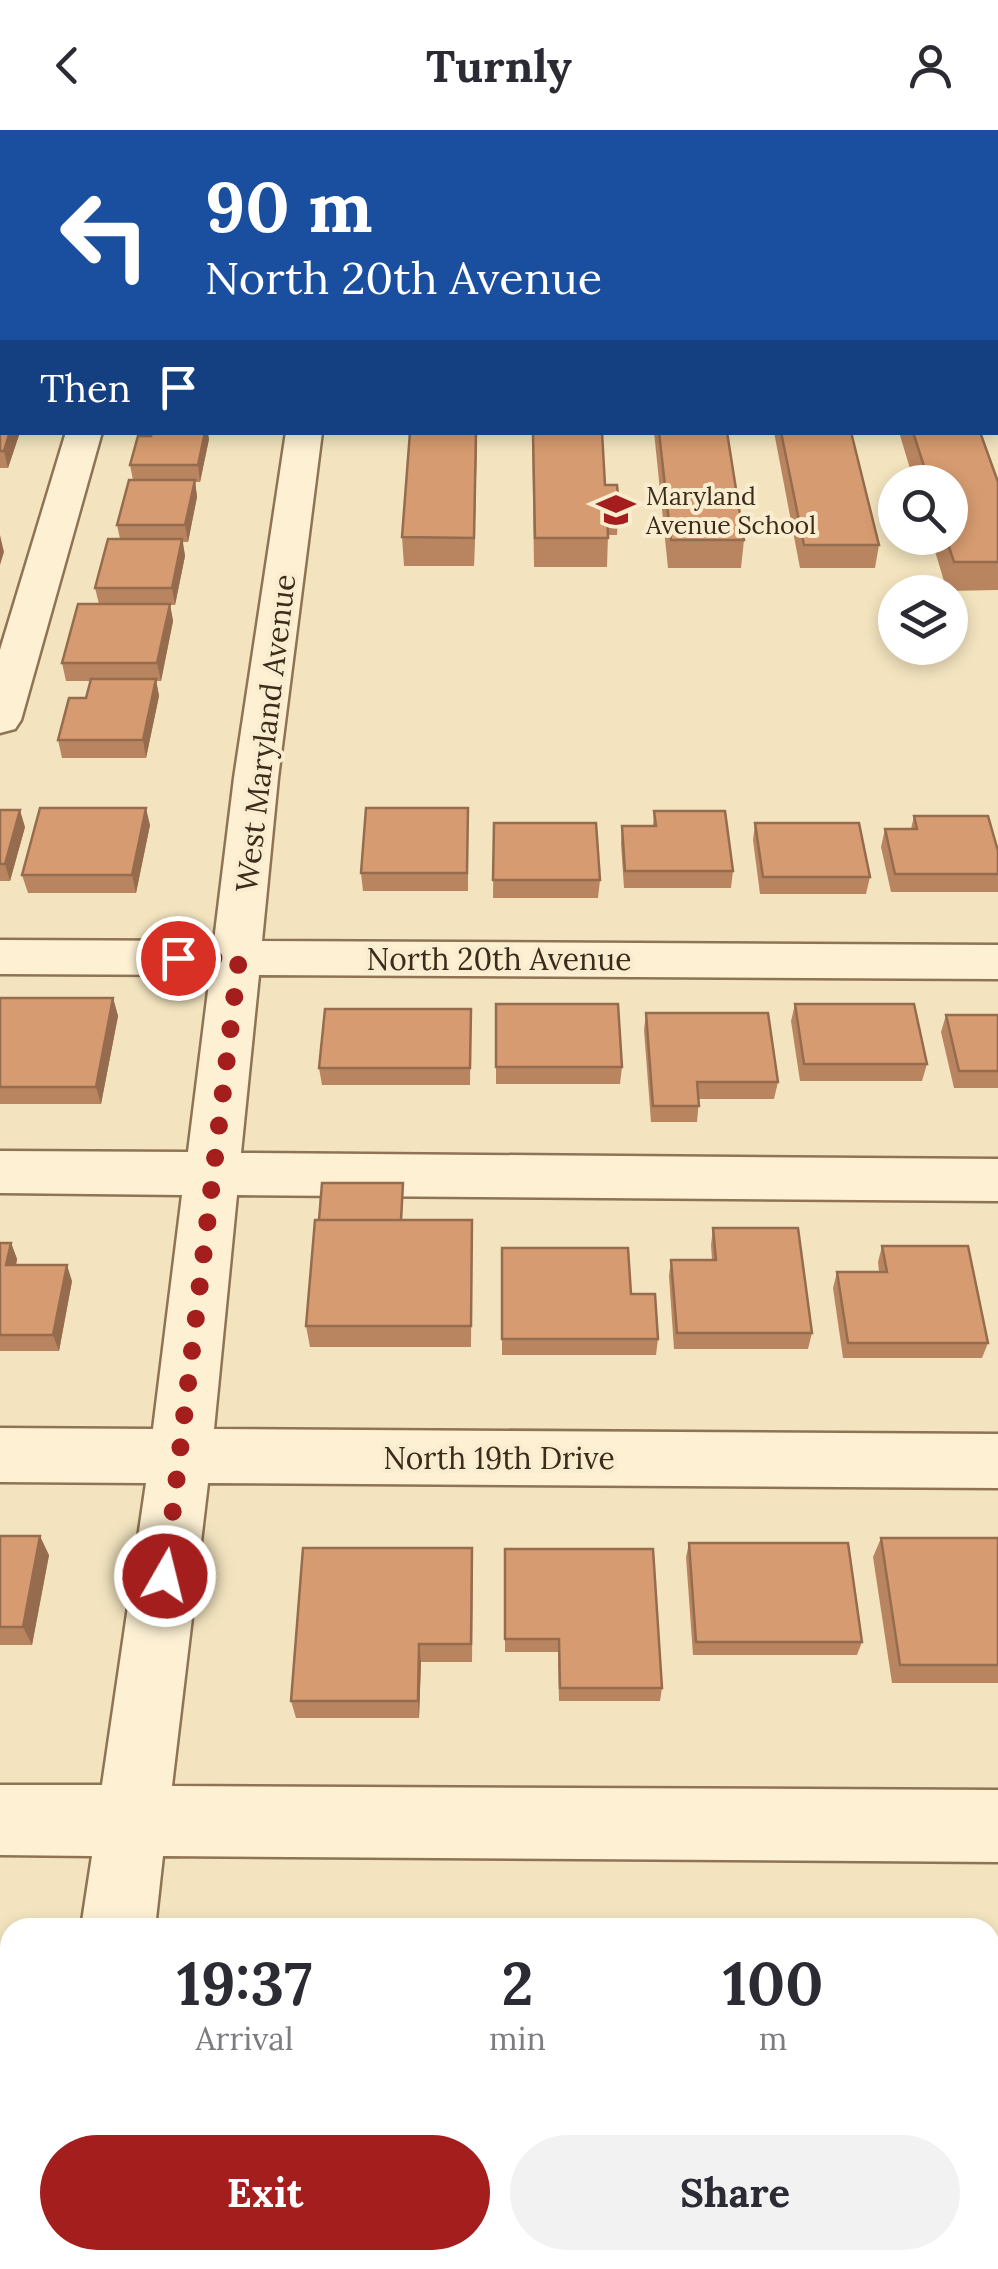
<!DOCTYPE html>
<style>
body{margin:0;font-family:Lora,serif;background:#f2f2f3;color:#2b2b33;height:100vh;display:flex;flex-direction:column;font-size:38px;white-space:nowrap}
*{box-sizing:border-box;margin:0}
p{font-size:32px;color:#7c7c81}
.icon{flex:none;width:55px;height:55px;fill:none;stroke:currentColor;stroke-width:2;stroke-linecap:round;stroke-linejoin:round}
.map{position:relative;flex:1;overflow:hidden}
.sheet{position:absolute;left:0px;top:1788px;width:1000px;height:352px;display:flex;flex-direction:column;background:#fff;border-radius:30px 30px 0 0;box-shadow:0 5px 15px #0003}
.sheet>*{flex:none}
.top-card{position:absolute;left:0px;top:0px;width:1000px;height:305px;box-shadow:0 5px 15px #0003;background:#1a4fa0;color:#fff;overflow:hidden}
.fabs{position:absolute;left:878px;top:335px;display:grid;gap:20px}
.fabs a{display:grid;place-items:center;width:90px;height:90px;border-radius:50%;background:#fff;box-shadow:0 5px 15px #0003;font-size:50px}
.pin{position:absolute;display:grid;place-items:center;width:85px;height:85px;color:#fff;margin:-42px;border:5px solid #fff;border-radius:50%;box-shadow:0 2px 10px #0007}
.me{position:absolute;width:110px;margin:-55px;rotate:8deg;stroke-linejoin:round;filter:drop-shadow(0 0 8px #0008)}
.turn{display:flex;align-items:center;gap:35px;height:210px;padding:0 40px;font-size:45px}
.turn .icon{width:130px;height:130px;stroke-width:2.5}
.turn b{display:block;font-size:70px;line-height:85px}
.then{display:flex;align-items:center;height:95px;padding:0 40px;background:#0003;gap:20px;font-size:38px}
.eta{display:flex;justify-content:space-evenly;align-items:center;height:170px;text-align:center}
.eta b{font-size:60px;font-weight:700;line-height:70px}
.cta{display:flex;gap:20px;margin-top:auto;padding:20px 40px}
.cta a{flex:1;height:115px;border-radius:60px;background:#a41e1e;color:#fff;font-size:40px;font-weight:700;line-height:115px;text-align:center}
.cta a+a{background:#f2f2f3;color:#2b2b33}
header{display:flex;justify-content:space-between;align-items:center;height:130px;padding:0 40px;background:#fff;font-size:45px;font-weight:700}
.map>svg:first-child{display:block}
.green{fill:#cbd292}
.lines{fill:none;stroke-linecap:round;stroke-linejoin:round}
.minor-casing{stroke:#8e7355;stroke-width:5}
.major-casing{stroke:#5b412a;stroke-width:5}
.path{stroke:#8e7355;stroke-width:4;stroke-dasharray:4 2.5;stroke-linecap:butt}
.minor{fill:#fdf0d3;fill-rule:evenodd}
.major{fill:#fbdb92;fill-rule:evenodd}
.tram{stroke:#3c2b1b;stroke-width:4}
.wall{fill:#b88560}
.shaded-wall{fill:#966c4e}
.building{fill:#d69b70;stroke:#966c4e;stroke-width:2.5}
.route{stroke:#a41e1e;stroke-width:18;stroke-dasharray:0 32.4}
.labels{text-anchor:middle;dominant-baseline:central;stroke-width:8;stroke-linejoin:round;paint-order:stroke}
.far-poi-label{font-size:25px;fill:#3c2b1b;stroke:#f9edd0;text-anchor:start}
.street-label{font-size:30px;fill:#3c2b1b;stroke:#f9edd0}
</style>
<header><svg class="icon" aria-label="back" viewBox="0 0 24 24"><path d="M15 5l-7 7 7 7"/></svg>Turnly<svg class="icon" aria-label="person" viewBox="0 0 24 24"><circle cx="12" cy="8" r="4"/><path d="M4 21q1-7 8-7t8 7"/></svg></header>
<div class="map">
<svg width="998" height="2139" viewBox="0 0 998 2139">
<rect width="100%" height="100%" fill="#f3e4bf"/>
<path class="green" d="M0 0H998V92V2H2L0 90Z"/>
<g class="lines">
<g class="minor-casing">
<path id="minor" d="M0 90H2V108H0Z
M66 302H102L21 590 15 599 0 603V520Z
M286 302H322L278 648 262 811 998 815V849L259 845 241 1023 998 1029V1071L237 1065 214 1299 998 1304V1358L208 1353 172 1656 998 1660V1732L163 1726 155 1798H81L92 1726 0 1725V1655H102L146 1353 0 1352V1298L153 1299 182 1065 0 1063V1021L188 1022 210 845 0 844V810L214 811 234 648Z
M33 2130H115L114 2139H32Z"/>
</g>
<g class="major-casing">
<path id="major" d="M10 1954V2032L0 2033V1955Z
M990 1969H998V2049H990Z"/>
</g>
<path class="path" d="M0 33 2 27"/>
<use href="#minor" class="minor"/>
<use href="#major" class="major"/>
<path class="tram" d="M0 2096 10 2097
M990 2109H998"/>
</g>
<path class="wall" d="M0 145H2V302H20L8 338H0Z
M410 302H477L474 436H404L402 407Z
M532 302H602L605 355 619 377 617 405H608L607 437H534Z
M654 302H727L744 410 741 438H668Z
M774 302H851L879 415 875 438H800Z
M899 302H980L998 352V460L947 461 931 408H950V352H914Z
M151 306 209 309 200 352H195L197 367 188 412H183L185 426 175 475H170L173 491 161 551H156L159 566 146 628H62L58 610 86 568 91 551H66L62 533 99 474 95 458 120 409 117 395 133 350 130 335Z
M468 678V761H363L361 743Z
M0 680 25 697 10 751H0Z
M654 681 733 741 731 758H624L621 714 622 696H653Z
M914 686 998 721V762H891L881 717 885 699H911Z
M494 693 600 750 598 768H493Z
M755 693 870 747 866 764H760L753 710Z
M150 695 136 763H28L22 745Z
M0 868H113L118 886 101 974H0Z
M496 874 622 937 620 954H496Z
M795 874 927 934 922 951H800L791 891Z
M471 879 470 955H322L319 938Z
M646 883 778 952 774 969H699L697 992H651L644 900Z
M946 885H998V958H954L941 902Z
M403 1053 402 1090 472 1113 471 1217H310L306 1196Z
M713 1098 812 1203 808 1219H674L669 1146 671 1130H712L711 1115Z
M0 1113H11L17 1129 16 1135 72 1151 59 1221H0Z
M882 1116 988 1213 982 1228H843L833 1158 837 1142H879L878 1132Z
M502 1118 631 1164 658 1209 656 1225H502Z
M0 1406 49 1425 32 1515H0Z
M881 1408H998V1553H892L873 1427Z
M689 1413 862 1512 857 1525H693L686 1427Z
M505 1419 662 1558 660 1571H559L558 1522H505Z
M473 1437 472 1532H421L419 1588H296L291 1571Z"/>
<path class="shaded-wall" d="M10 302H20L8 338 4 321Z
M205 302H208L209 309 200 352 198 335Z
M476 302H477L474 436V408Z
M195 350 197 367 188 412 185 395Z
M0 405 4 422 0 435Z
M182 409 185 426 175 475 172 458Z
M170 474 173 491 161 551 157 533Z
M156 549 159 566 146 628 143 610Z
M146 678 150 695 136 763 132 745Z
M20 680 25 697 10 751 5 734Z
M113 868 118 886 101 974 96 957Z
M11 1113 17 1129 13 1151 6 1135Z
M67 1135 72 1151 59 1221 53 1205Z
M40 1406 49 1425 32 1515 23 1497Z
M419 1514 421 1532 419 1588 418 1571Z"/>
<path class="building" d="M0 145H2V180H0Z
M0 187H2V220H0Z
M0 230H2V269H0Z
M0 279H2V302H10L4 321H0Z
M152 302H205L198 335H130L138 306H151Z
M410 302H476L474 408 402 407Z
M533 302H602L605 355H617L619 377H607L608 408H535Z
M659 302H727L744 410H671Z
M781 302H851L879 415H804Z
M913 302H980L998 352V432H954L946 408H950V352H929Z
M129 350H195L185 395H117Z
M108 409H182L172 458H95Z
M78 474H170L157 533H62Z
M91 549H156L143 610H58L69 568H86Z
M40 678H146L132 745H22Z
M366 678H468L467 743H361Z
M0 680H20L5 734H0Z
M654 681H725L733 741H625L622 696H656Z
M914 686H988L998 721V744H895L885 699H917Z
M494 693H596L600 750H493Z
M755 693H859L870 747H763Z
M0 868H113L96 957H0Z
M496 874H618L622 937H496Z
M795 874H914L927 934H804Z
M325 879H471L470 938H319Z
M646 883H768L778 952H697L699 976H653Z
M946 885H998V941H959Z
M322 1053H403L401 1090H319Z
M315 1090H472L471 1196H306Z
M713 1098H798L812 1203H677L671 1130H716Z
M0 1113H11L6 1135H67L53 1205H0Z
M882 1116H968L988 1213H848L837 1142H887Z
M502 1118H628L631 1164H655L658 1209H502Z
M0 1406H40L23 1497H0Z
M881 1408H998V1535H900Z
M689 1413H848L862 1512H696Z
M303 1418H472L471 1514H419L418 1571H291Z
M505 1419H653L662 1558H560L559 1509H505Z"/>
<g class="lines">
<path class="route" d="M165 1446 239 828H178"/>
</g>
<defs>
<g id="school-bare" transform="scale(3)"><path d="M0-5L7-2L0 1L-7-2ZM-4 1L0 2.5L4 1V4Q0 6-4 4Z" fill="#a41e1e" stroke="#f9edd0" stroke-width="2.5" paint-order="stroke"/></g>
</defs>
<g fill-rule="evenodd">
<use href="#school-bare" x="616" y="380"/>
</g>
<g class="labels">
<g class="far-poi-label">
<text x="646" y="366">Maryland<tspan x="646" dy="29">Avenue School</tspan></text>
</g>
<g class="street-label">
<text transform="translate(265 603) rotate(-83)">West Maryland Avenue</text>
<text x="499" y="829">North 20th Avenue</text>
<text x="499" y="1328">North 19th Drive</text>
</g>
</g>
</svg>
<div class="fabs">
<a><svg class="icon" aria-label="search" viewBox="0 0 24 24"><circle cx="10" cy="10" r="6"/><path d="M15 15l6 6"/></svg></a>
<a><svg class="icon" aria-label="layers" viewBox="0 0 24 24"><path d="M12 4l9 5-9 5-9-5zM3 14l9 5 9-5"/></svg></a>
</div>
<div class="pin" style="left:178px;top:828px;background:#d93025"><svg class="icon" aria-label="arrive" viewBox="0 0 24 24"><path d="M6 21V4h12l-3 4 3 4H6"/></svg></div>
<svg class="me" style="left:165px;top:1446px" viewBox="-20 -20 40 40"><circle r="17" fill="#a41e1e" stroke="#fff" stroke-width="3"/><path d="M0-11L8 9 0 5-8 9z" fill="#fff"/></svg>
<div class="top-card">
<div class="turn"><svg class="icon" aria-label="left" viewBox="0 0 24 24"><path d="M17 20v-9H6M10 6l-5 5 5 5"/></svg><div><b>90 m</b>North 20th Avenue</div></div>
<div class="then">Then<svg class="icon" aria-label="arrive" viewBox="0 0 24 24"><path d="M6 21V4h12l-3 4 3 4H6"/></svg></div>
</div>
<section class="sheet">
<div class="eta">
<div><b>19:37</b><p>Arrival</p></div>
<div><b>2</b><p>min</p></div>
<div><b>100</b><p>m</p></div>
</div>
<div class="cta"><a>Exit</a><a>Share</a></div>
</section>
</div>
